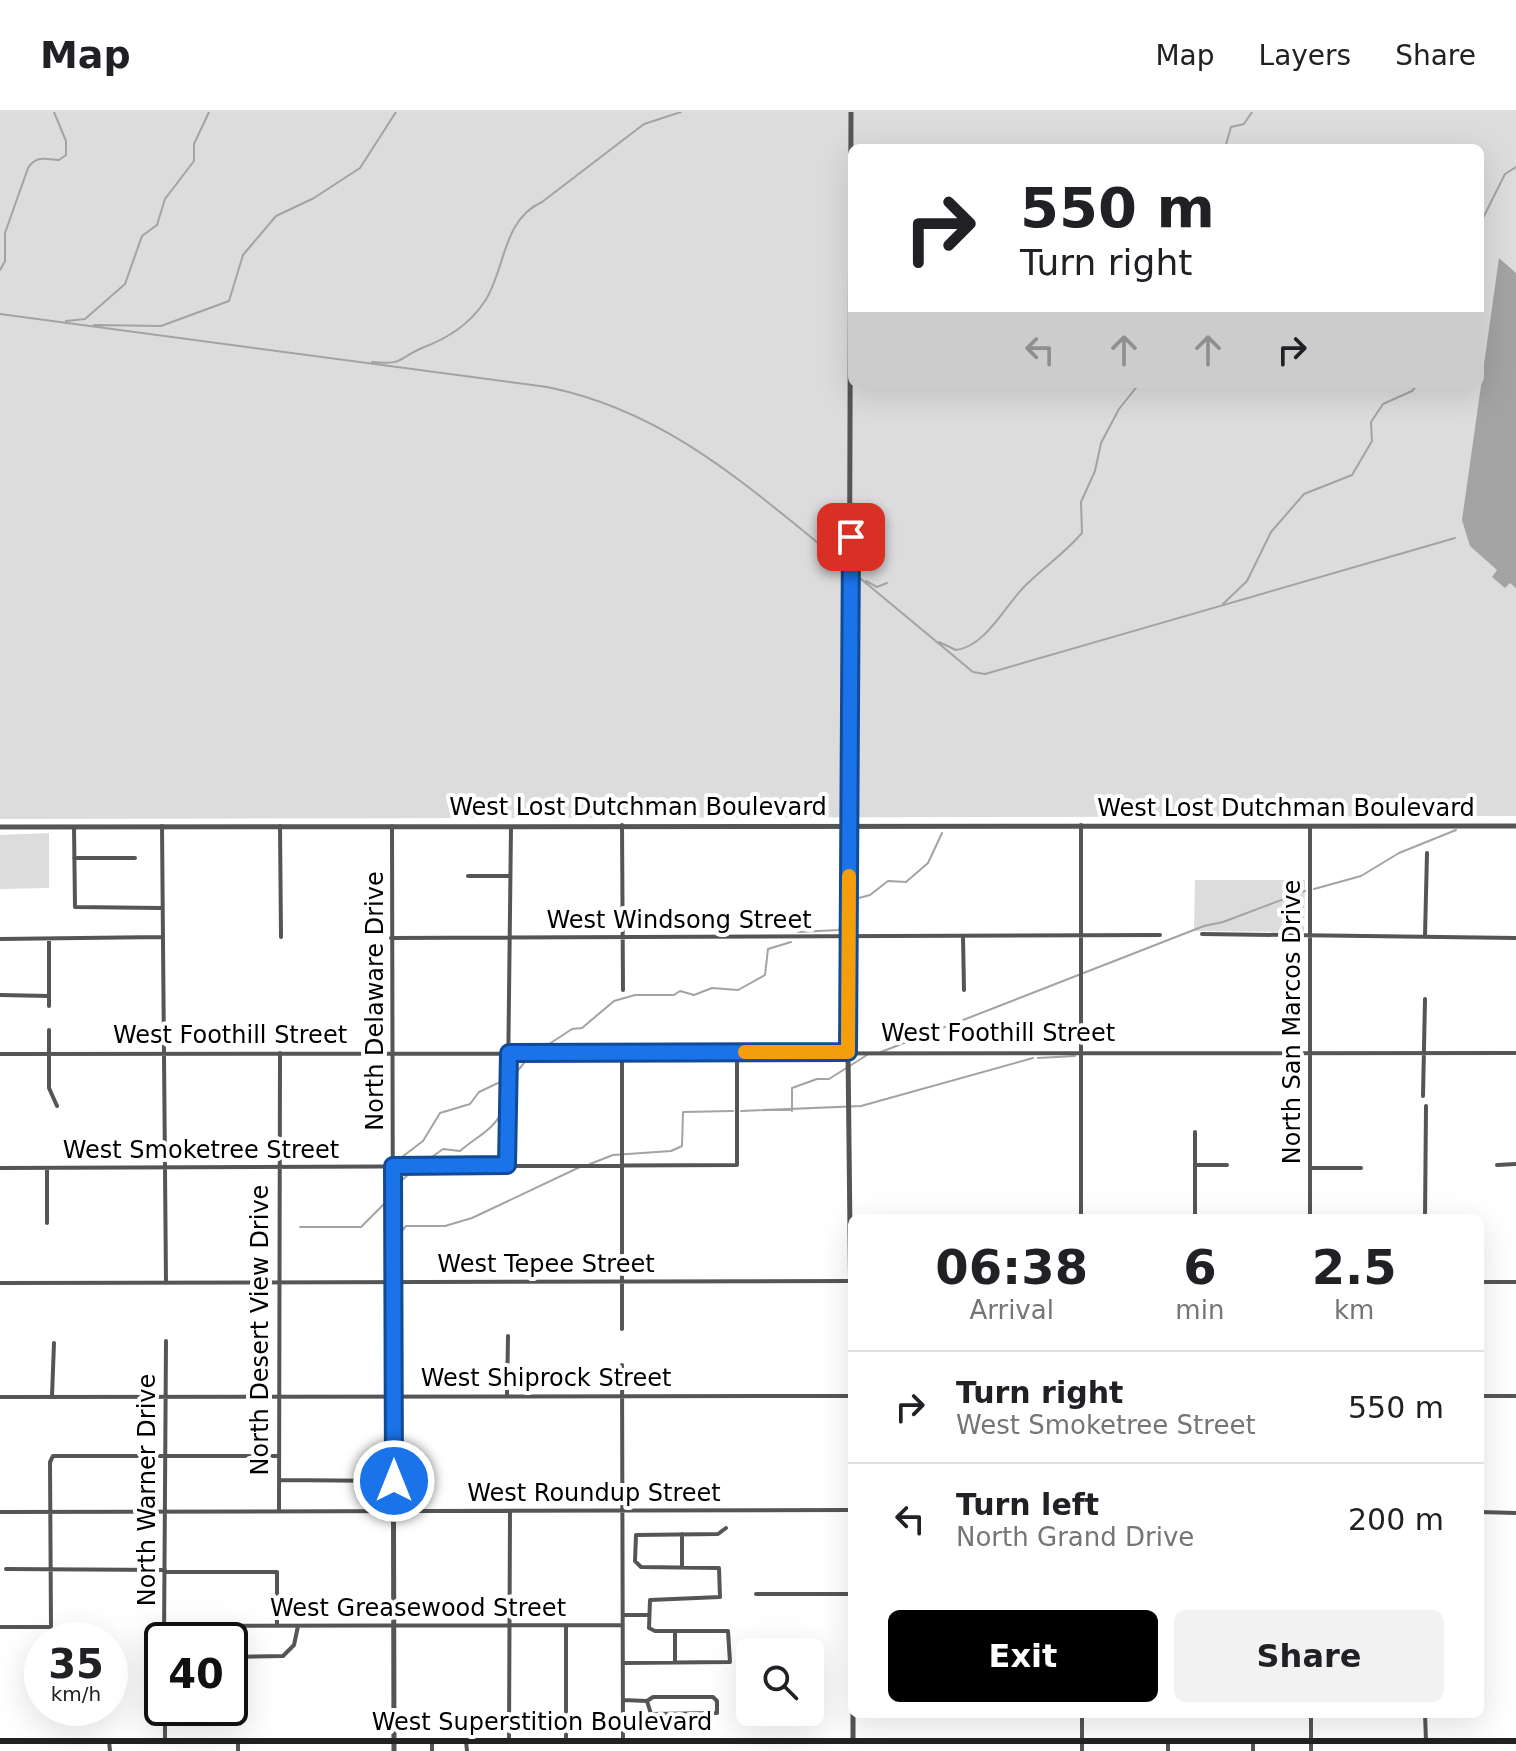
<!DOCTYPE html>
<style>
body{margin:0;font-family:"DejaVu Sans",sans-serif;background:#f2f2f2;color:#202124;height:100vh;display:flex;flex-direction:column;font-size:30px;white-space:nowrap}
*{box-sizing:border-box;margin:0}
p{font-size:26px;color:#757577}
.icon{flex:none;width:44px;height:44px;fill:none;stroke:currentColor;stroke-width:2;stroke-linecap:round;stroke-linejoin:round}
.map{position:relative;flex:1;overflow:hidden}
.drawer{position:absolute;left:848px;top:1102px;width:636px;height:504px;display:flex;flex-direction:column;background:#fff;border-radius:12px;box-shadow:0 8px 32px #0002}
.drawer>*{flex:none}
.top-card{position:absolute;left:848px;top:32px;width:636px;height:244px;border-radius:12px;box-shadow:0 8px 32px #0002;background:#fff;color:#202124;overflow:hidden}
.buttons{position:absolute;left:736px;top:1526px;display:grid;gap:16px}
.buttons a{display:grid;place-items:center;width:88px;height:88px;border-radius:12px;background:#fff;box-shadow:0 8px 32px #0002;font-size:40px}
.speed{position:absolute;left:24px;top:1510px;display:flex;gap:16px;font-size:40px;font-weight:700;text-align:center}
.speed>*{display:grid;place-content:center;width:104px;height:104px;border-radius:50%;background:#fff;box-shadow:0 8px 32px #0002;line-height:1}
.speed small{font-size:20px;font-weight:400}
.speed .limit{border:4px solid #111;border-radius:12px;background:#fff;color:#111}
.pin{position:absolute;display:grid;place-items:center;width:68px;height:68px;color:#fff;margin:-34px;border-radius:16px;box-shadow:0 4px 12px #0006}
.me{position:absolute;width:88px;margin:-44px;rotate:0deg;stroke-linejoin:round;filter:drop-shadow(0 0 6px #0008)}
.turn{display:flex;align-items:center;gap:28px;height:168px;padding:0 40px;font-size:36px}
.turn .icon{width:104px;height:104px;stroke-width:2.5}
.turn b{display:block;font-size:56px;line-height:68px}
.lanes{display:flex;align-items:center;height:76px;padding:0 40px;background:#0003;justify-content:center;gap:40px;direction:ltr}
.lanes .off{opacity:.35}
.eta{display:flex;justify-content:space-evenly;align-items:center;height:136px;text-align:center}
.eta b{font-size:48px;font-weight:700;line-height:56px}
.primary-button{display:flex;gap:16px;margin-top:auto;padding:16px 40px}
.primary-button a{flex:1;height:92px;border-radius:12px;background:#000;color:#fff;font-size:32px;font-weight:700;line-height:92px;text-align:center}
.primary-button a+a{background:#f2f2f2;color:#202124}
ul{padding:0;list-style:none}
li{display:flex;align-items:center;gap:24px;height:112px;padding:0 40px;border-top:2px solid #e0e0e0}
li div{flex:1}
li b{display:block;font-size:30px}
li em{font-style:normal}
header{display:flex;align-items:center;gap:48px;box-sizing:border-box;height:112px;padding:0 40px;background:#fff;border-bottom:2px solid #e0e0e0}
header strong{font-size:38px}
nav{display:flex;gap:44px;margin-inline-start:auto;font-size:28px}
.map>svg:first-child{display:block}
.green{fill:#dcdcdc;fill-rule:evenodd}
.water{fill:#a3a3a3}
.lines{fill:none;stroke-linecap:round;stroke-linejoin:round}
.stream{stroke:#a3a3a3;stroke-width:2}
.minor{stroke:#555;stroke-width:4}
.tertiary{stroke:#555;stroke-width:5}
.secondary{stroke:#222;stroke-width:6}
.route-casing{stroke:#114b97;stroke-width:20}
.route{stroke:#1a73e8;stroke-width:14}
.slow{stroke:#f59e0b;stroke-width:14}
.labels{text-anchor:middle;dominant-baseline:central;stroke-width:8;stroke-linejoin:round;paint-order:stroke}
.street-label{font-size:24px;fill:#000;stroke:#fff}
</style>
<header>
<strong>Map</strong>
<nav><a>Map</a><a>Layers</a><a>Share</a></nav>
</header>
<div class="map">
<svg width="1516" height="1639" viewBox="0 0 1516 1639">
<rect width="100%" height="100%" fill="#fff"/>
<path class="green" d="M0 0H1516V704L0 707ZM852 36H1480V272H852Z
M49 721V776L0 777V723Z
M1195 768H1305L1304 820 1194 819Z"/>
<path class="water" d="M1499 146 1516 161V476L1510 471 1505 476 1492 465 1497 458 1470 434 1462 408Z"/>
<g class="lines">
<path class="stream" d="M1225 36 1231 15 1244 12 1252 0
M1480 112 1505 62 1516 55
M0 158 5 149V121L28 56C37 42 47 48 59 48L66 43V29L54 0
M0 202 547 275C671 300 752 379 848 455
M66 209 85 207 125 172 142 124 157 113 165 87 194 49V32L209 0
M94 213 161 214 229 189 243 143 276 104 314 86 360 56 396 0
M372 250C405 253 396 247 422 236 448 226 469 213 485 189 506 156 502 108 542 90L644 12 681 0
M855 462 973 560 985 562 1455 426
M866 469 877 475 887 471
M1223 492 1247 469 1271 420 1304 382 1352 363 1372 329 1371 310 1383 292 1412 279 1418 272
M939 530 956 538C987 534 1006 491 1027 472 1045 454 1065 441 1082 421L1081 390 1095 359 1101 331 1119 297 1139 272
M1314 777 1361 764 1399 741 1456 718
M855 787 870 783 888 769 906 770 928 751 942 721
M798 820 839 818 845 793
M537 940 572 917 582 916 614 889 635 883H674L680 879 694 883 712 876 738 878 765 863 768 837 791 830
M881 940 1204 814 1223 810 1305 779
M1038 946 1075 944
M741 999 861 994 1033 946
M792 999V976L817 967H829L867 943
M402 1045 423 1029 440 1001 470 992 479 980 513 964 531 943
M590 1052 613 1043 671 1039 682 1034 683 1000 733 999
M421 1053 443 1037 460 1039C477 1024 493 1019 503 998
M395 1075 415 1056
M300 1115H361L391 1085
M397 1125 406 1114H445L472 1106 580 1055"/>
<path class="minor" d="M622 713 623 878
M1081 713V1106
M162 714 166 1171
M280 714 281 825
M392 714 393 1170
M1310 714V1106
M74 715 75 795 162 796
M74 746H135
M468 764H509
M1202 822 1516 826
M963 824 964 878
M1425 824 1427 741
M391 826 1160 823
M0 827 161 825
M49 827V894
M0 883 49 884
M49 918V976L57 994
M0 942 1516 941
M1423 984 1425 887
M507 1053 511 715
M1195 1053H1227
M1497 1053 1516 1052
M0 1056 737 1053V940
M1311 1056H1361
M1195 1106V1020
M1425 1106 1426 994
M47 1111V1056
M1480 1170H1516
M0 1171 852 1169
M622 1217V940
M622 1253 623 1628
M52 1284 54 1231
M507 1284 508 1224
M1480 1284H1516
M0 1285 852 1284
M280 1368 394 1369
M279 1399 280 941
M0 1400 852 1398
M1480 1400 1516 1401
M682 1422V1454
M6 1457 165 1458
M165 1460H277V1514
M756 1482H852
M624 1503H649
M165 1514 623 1513
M0 1515H51L50 1350 53 1344H279
M675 1519V1551
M164 1528 166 1229
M230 1545 283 1544 294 1533 298 1514
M623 1551 730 1550 728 1519H655L649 1516 650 1488 720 1485 719 1456 641 1455 635 1449 636 1423 718 1422 726 1416
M623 1588 647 1589 651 1602 717 1601V1589L713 1585H653L647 1589
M165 1596V1629
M1082 1602V1639
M1311 1602V1639
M1425 1602 1426 1629
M509 1628 510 1399
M566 1628V1513
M1168 1628V1639
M1253 1628V1639
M109 1629 110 1639
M238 1629V1639
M432 1629V1639
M466 1629 467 1639"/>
<path class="tertiary" d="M851 0 848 940 852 1302
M0 715 1516 714
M393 1170 394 1639
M853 1602V1627"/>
<path class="secondary" d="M0 1629H1516"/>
</g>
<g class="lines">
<g class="route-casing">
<path id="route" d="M394 1369 393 1054 507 1053 509 941 848 940 851 425"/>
</g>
<use href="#route" class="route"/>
<path class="slow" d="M745 940H848L849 764"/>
</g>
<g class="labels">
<g class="street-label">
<text x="638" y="695">West Lost Dutchman Boulevard</text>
<text x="1286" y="696">West Lost Dutchman Boulevard</text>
<text x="679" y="808">West Windsong Street</text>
<text transform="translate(375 889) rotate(-90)">North Delaware Drive</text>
<text transform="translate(1292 910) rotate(-90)">North San Marcos Drive</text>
<text x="998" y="921">West Foothill Street</text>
<text x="230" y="923">West Foothill Street</text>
<text x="201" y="1038">West Smoketree Street</text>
<text x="546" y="1152">West Tepee Street</text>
<text transform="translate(260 1218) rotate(-90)">North Desert View Drive</text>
<text x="546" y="1266">West Shiprock Street</text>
<text transform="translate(147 1378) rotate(-90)">North Warner Drive</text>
<text x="594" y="1381">West Roundup Street</text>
<text x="418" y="1496">West Greasewood Street</text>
<text x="542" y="1610">West Superstition Boulevard</text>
</g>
</g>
</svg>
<div class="buttons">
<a><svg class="icon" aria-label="search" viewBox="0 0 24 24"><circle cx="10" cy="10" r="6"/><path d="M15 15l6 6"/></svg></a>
</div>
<div class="speed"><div>35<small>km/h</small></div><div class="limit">40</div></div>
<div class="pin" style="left:851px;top:425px;background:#d93025"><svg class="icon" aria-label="arrive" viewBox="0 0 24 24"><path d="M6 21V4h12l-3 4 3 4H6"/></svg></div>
<svg class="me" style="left:394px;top:1369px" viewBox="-20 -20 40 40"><circle r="17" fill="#1a73e8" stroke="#fff" stroke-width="3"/><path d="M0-11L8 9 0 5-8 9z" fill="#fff"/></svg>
<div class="top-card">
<div class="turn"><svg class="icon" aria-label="right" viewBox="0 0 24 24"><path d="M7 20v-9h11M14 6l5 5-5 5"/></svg><div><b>550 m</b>Turn right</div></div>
<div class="lanes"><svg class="icon off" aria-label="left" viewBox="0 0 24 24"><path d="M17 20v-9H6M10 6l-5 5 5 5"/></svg><svg class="icon off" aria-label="ahead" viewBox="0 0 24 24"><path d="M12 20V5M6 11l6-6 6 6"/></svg><svg class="icon off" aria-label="ahead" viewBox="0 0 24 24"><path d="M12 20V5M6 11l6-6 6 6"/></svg><svg class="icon" aria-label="right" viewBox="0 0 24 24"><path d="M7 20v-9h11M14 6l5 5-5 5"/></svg></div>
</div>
<section class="drawer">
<div class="eta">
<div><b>06:38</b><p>Arrival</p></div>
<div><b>6</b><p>min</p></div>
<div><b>2.5</b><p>km</p></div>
</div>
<ul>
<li><svg class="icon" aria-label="right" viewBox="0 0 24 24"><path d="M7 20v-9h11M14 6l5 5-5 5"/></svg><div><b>Turn right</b><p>West Smoketree Street</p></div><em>550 m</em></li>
<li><svg class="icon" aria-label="left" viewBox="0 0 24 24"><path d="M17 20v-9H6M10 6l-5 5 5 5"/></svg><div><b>Turn left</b><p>North Grand Drive</p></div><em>200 m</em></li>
</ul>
<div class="primary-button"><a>Exit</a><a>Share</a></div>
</section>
</div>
